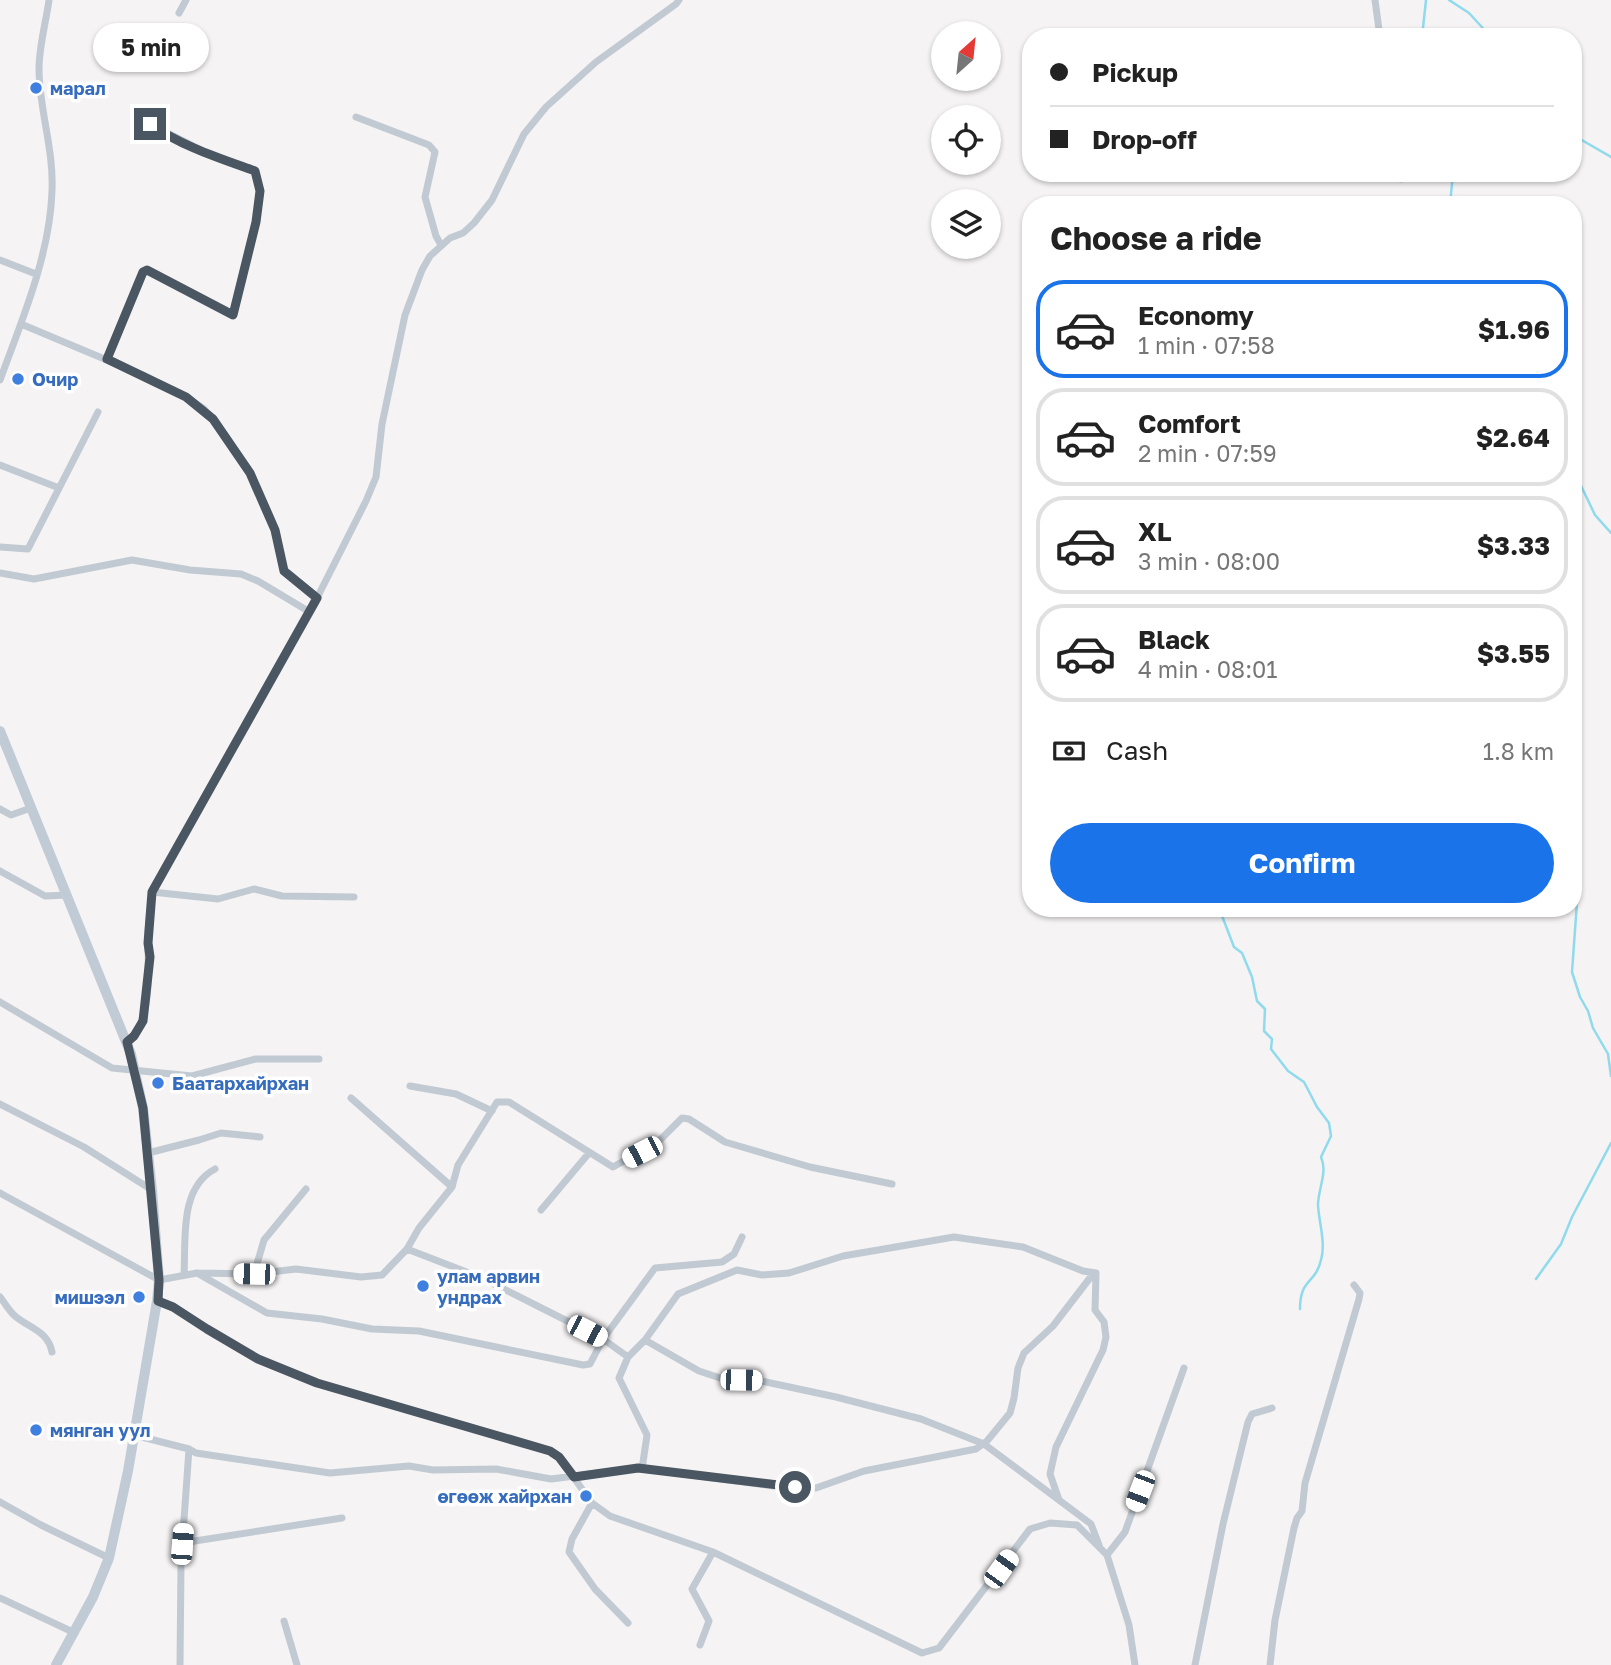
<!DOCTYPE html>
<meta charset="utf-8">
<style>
:root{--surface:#fff;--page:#f6f6f6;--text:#222;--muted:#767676;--line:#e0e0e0;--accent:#1a73e8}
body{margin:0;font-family:"Golos Text",sans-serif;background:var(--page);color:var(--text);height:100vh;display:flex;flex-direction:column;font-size:26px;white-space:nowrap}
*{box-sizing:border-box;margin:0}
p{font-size:23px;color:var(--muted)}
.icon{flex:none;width:38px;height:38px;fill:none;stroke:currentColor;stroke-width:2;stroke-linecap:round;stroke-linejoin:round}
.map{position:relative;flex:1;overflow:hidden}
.sheet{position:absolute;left:1022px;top:196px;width:560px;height:721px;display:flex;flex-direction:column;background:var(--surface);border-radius:28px;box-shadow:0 2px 5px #0004}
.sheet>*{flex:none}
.hud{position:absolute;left:1022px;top:28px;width:560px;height:154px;border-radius:28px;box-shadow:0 2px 5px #0004;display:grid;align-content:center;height:154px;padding:0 28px;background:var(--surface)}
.needle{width:46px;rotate:27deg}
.fabs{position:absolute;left:931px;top:21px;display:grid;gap:14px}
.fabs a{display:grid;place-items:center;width:70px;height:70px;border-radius:50%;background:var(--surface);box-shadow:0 2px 5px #0004;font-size:35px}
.end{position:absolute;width:32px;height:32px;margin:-16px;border:9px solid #4a5661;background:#fff;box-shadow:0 0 0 4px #fff}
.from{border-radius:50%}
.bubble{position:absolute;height:49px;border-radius:24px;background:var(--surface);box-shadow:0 2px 5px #0004;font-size:23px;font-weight:700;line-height:49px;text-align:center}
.car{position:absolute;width:21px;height:42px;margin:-21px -10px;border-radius:9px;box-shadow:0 0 5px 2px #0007;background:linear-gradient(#fff 24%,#345 0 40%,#fff 0 76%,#345 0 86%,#fff 0)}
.hud b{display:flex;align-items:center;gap:24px;height:66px;font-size:26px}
.hud b+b{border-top:2px solid var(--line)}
.hud i{width:18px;height:18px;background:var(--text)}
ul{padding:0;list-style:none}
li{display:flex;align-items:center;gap:21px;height:98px;margin:0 14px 10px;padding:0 14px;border:4px solid var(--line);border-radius:28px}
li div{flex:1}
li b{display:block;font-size:26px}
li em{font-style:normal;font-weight:700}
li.current{border-color:var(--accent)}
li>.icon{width:63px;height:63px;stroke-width:1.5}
h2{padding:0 28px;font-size:32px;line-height:84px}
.pay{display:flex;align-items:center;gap:18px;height:77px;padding:0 28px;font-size:26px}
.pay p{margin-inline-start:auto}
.action{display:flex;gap:14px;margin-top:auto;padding:14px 28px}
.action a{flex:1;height:80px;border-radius:42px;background:var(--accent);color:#fff;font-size:28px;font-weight:700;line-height:80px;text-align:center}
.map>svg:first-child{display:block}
</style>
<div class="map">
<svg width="1611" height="1665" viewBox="0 0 1611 1665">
<rect width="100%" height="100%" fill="#f5f3f3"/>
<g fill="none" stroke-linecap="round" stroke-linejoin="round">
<!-- stream -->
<path stroke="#90daee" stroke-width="2.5" d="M 1449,0 L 1469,13 L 1491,37
M 1422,37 L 1426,0
M 1573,135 L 1611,157
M 1450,205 L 1453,173
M 1573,469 L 1595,515 L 1611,533
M 1573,859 L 1578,888 L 1572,972 L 1580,997 L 1588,1011 L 1593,1028 L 1608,1054 L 1611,1076
M 1219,908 L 1234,947 L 1242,953 L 1252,977 L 1257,1001 L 1265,1009 L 1264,1031 L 1272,1039 L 1271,1049 L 1288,1071 L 1304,1082 L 1317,1107 L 1329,1123 L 1331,1136 L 1321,1157 C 1328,1172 1318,1189 1318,1205 C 1319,1223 1326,1243 1321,1260 C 1315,1285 1300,1278 1300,1309
M 1536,1279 L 1561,1244 L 1572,1217 L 1611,1143"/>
<!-- street -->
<path stroke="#c1cad2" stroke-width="7" d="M 1375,0 L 1380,37
M 179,13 L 186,0
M 356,117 L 429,145 L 435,152 L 425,197 L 436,236 L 441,245
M 1400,173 L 1401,179
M 0,260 L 36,274
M 21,324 L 145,376 L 186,397 L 204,409 L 222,431 L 250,473 L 275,530 L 284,571 L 317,598
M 107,359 L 143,272 L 147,270 L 233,315 L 256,222 L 260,191 L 255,171 L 213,156 L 150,124
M 0,380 C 22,320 50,255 52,191 C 54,149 39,109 39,69 C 39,46 46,22 49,0
M 0,465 L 59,488
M 0,547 L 28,549 L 98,412
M 0,573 L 34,579 L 132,560 L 190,570 L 241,574 L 258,581 L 308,611
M 0,809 L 11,815 L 31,808
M 0,871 L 45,896 L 67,895
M 152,892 L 218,899 L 254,889 L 282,896 L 354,897
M 0,1002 L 112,1068 L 192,1076 L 256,1059 L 319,1059
M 127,1043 C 153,1019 148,974 148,942 C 147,926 151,909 152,892 L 317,598 L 366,501 L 376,477 L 382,424 L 405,315 L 422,270 L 430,256 L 450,238 L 463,233 L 474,223 L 492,200 L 524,134 L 546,107 L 596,62 L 676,4 L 679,0
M 410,1086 L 456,1094 L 492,1111
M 351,1098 L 452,1187
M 0,1104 L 84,1147 L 152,1190
M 148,1153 L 199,1140 L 221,1133 L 260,1137
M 0,1193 L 159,1280 L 197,1273 L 254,1274 L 296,1269 L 361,1277 L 382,1275 L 407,1249 L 419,1228 L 452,1187 L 458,1165 L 497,1102 L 509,1102 L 613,1167 L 659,1141 L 682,1118 L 689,1119 L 725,1142 L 810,1167 L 892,1184
M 541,1210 L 589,1153
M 407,1249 L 482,1278 L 603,1339 L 628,1357 L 645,1340 L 678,1294 L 737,1270 L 762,1275 L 789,1273 L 843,1256 L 954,1237 L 1023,1247 L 1083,1271 L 1096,1273
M 197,1273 L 267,1313 L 322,1319 L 372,1329 L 419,1331 L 583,1365 L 590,1364 L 603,1339 L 655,1268 L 722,1262 L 734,1254 L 742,1237
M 254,1274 L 264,1240 L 306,1189
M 184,1275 C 186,1239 179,1188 215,1169
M 0,1297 C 5,1303 9,1311 15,1316 C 29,1328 48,1331 52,1352
M 157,1301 L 173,1306 L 207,1329 L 258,1359 L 317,1383 L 550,1451 L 559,1457 L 592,1503
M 645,1340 L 699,1371 L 726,1380 L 757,1380 L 836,1397 L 921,1419 L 984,1444 L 1091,1524 L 1099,1545
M 628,1357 L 619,1378 L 647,1435 L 642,1469
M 134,1435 L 189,1449 L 196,1453 L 330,1473 L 409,1466 L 433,1470 L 496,1469 L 551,1479 L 638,1468 L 774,1486 L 816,1488 L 864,1471 L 976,1449 L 987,1441 L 1010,1413 L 1014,1398 L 1018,1368 L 1024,1353 L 1053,1326 L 1093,1274
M 1059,1500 L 1050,1474 L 1056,1447 L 1103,1350 L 1106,1337 L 1104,1322 L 1095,1310 L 1096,1274
M 0,1502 L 41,1525 L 109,1558
M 182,1543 L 342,1518
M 1107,1555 L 1125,1532 L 1184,1368
M 0,1598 L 75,1633
M 284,1621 L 297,1665
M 628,1623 L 595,1589 L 569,1552 L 572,1539 L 592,1503 L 610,1516 L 713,1552 L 922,1653 L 939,1648 L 1030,1529 L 1050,1523 L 1077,1525 L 1107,1555 L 1129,1625 L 1135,1665
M 700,1645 L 709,1621 L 692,1589 L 713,1552
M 180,1665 L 181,1562 L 189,1449
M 1195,1665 L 1223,1524 L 1248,1422 L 1252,1414 L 1272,1408
M 1270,1665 L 1275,1620 L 1294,1528 L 1297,1518 L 1302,1511 L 1305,1483 L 1359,1299 L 1360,1293 L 1354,1285"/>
<!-- secondary -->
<path stroke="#c1cbd6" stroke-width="10" d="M 0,731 L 131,1054 L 143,1108 L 152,1190 L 159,1280 L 157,1301 L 128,1471 L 109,1558 L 93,1597 L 56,1665"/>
</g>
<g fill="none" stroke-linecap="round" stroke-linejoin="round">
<!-- route -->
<path stroke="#4a5661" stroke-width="9" d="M 150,124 C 181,146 219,158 255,171 L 260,191 L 256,222 L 233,315 L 147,270 L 143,272 L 107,359 L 186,397 L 213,419 L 250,473 L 275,530 L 284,571 L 317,598 L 152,892 L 148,943 L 150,957 L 143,1021 L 134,1036 L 127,1042 L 143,1108 L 159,1280 L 158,1301 L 173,1307 L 207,1329 L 258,1359 L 317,1383 L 550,1451 L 559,1457 L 574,1477 L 638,1468 L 795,1487"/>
</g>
<!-- markers -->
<g fill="#3f7fe0" stroke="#fff" stroke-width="2.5">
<circle cx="36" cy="88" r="7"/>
<circle cx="18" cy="379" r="7"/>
<circle cx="158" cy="1083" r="7"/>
<circle cx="423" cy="1286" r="7"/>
<circle cx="139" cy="1297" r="7"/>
<circle cx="36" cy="1430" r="7"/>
<circle cx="586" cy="1496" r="7"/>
</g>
<g text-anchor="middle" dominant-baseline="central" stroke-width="7" stroke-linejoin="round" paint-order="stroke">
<!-- shop labels -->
<g font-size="18" font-weight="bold" fill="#366cbe" stroke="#fff" text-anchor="start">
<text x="50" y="88">марал</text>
<text x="32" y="379">Очир</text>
<text x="172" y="1083">Баатархайрхан</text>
<text x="437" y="1276">улам арвин<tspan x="437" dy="21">ундрах</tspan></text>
<text x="125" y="1297" text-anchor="end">мишээл</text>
<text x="50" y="1430">мянган уул</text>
<text x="572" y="1496" text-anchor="end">өгөөж хайрхан</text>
</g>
</g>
</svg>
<div class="fabs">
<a><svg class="needle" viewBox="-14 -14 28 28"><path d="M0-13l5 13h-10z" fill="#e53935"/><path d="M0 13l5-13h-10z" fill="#767676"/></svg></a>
<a><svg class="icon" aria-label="locate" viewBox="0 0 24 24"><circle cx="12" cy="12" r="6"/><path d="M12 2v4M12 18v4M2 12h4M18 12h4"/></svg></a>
<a><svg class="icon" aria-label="layers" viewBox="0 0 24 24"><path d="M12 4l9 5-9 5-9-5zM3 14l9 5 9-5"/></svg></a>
</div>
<i class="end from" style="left:795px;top:1487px"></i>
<i class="end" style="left:150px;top:124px"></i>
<div class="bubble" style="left:93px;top:23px;width:116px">5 min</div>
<i class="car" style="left:642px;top:1152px;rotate:243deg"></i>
<i class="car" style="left:254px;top:1274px;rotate:271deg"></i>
<i class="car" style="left:587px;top:1331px;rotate:117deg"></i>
<i class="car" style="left:741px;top:1380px;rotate:91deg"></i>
<i class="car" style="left:1140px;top:1491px;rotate:201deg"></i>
<i class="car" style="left:182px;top:1544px;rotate:4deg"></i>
<i class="car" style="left:1001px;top:1569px;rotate:36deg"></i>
<div class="hud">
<b><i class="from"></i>Pickup</b>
<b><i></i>Drop-off</b>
</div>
<section class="sheet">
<h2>Choose a ride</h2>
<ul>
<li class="current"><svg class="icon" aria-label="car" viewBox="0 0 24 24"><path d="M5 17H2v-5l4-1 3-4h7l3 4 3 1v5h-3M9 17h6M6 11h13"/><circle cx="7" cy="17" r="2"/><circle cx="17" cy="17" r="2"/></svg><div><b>Economy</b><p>1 min · 07:58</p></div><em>$1.96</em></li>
<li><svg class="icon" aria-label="car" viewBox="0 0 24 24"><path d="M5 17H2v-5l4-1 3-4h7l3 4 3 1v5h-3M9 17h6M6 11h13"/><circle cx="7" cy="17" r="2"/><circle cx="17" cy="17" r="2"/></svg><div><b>Comfort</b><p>2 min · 07:59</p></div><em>$2.64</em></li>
<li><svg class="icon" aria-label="car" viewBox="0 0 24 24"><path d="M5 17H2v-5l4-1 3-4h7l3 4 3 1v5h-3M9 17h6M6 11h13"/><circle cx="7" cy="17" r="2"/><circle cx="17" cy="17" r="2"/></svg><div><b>XL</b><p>3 min · 08:00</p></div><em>$3.33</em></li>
<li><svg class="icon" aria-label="car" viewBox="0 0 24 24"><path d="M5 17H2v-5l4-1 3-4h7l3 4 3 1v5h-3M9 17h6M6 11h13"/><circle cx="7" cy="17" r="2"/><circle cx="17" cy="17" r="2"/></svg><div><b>Black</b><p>4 min · 08:01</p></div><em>$3.55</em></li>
</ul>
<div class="pay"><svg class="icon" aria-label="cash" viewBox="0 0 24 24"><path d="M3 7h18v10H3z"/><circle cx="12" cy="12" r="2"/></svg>Cash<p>1.8 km</p></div>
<div class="action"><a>Confirm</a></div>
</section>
</div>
